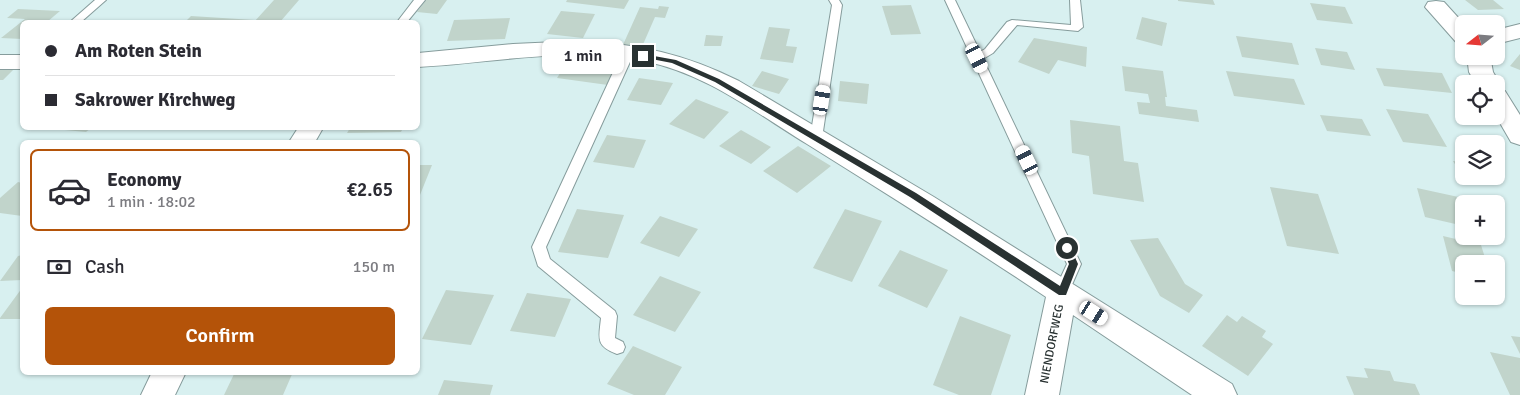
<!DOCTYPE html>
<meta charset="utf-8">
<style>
:root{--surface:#fff;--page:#f2f2f3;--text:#2b2b33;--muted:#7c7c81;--line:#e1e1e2;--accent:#b45309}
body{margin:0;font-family:Signika,sans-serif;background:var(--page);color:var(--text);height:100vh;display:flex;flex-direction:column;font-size:19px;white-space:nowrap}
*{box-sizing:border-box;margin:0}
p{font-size:16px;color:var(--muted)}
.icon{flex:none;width:28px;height:28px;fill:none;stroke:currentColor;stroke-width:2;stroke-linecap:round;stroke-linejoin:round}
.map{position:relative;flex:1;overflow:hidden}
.sheet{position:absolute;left:20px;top:140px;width:400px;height:235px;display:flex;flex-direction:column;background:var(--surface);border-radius:8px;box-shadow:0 1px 4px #0004}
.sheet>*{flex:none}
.hud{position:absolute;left:20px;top:20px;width:400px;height:110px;border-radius:8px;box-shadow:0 1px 4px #0004;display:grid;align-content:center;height:110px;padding:0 25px;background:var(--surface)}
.needle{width:32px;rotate:253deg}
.tools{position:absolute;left:1455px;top:15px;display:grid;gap:10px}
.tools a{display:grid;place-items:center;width:50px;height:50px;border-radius:8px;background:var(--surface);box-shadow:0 1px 4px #0004;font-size:25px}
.end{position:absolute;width:22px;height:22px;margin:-11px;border:6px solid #293232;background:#fff;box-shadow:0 0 0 2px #fff}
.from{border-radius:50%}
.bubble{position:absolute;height:35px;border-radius:8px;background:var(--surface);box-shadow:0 1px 4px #0004;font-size:16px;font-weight:600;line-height:35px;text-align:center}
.car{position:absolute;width:15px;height:30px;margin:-15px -8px;border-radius:6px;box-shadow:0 0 4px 1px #0007;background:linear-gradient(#fff 24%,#345 0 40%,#fff 0 76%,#345 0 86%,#fff 0)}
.hud b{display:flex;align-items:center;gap:18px;height:48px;font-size:19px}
.hud b+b{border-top:1px solid var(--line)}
.hud i{width:12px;height:12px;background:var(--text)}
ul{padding:9px 0 0;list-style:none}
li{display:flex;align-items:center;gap:15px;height:82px;margin:0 10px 8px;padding:0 15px;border:2px solid transparent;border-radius:8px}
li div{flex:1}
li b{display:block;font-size:19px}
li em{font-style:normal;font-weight:600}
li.active{border-color:var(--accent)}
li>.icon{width:45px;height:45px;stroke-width:1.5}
.pay{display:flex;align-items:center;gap:12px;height:55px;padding:0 25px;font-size:19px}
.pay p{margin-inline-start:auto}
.cta{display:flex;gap:10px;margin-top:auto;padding:10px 25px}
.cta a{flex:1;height:58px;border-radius:8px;background:var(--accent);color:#fff;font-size:20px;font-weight:600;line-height:58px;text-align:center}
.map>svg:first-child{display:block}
</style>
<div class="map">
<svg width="1520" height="395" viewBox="0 0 1520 395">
<rect width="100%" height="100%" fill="#d8f0f0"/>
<!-- building -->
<path fill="#c1d4cb" d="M 274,0 L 299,0 L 280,22 L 254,22 Z
M 426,0 L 447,0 L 437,14 L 417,12 Z
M 567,0 L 629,0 L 624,9 L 566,2 Z
M 1178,0 L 1213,0 L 1215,5 L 1178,1 Z
M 1465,0 L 1493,0 L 1504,9 L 1478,10 Z
M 1310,3 L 1345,7 L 1353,24 L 1317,20 Z
M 911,5 L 921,34 L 891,35 L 882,6 Z
M 659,6 L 669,7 L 665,18 L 655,17 L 641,49 L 622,47 L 640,7 L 658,9 Z
M 18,9 L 60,11 L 47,22 L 22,22 L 22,39 L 1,38 L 25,19 L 7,18 Z
M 561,11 L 595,14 L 583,38 L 547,34 Z
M 191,16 L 254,20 L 251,22 L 185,22 Z
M 1142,17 L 1167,23 L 1162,46 L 1136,39 Z
M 510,18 L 505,39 L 447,41 L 454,20 Z
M 769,27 L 790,29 L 786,46 L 797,47 L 793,63 L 760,59 Z
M 706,35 L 723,36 L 721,46 L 704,46 Z
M 1236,36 L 1292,43 L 1299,65 L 1242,57 Z
M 1034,38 L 1087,47 L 1086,67 L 1058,60 L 1049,74 L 1018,62 Z
M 1315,48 L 1347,52 L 1355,70 L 1321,65 Z
M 1520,54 L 1520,70 L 1510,66 Z
M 570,57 L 619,64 L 608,85 L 557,78 Z
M 1122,66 L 1163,71 L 1167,97 L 1165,97 L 1166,106 L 1197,110 L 1199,122 L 1139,114 L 1137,102 L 1150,103 L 1148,94 L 1125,91 Z
M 1376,68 L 1442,73 L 1452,93 L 1384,86 Z
M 0,69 L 14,69 L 3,80 L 0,80 Z
M 762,71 L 789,79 L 779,94 L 752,86 Z
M 1226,71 L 1294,79 L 1305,105 L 1234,96 Z
M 639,78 L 673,83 L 661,105 L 627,100 Z
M 840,81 L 869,84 L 867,104 L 838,101 Z
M 696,99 L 729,112 L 704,139 L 669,124 Z
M 1386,109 L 1428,114 L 1447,147 L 1403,142 Z
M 1320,115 L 1362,119 L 1371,136 L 1327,131 Z
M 1070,120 L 1120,126 L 1124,161 L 1138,163 L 1144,202 L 1093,194 L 1089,156 L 1072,153 Z
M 68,128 L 91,128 L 86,132 L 65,130 Z
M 350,128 L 403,128 L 401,132 L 347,133 Z
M 741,130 L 771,147 L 751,164 L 719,146 Z
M 607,135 L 646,140 L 634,168 L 593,162 Z
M 798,146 L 831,166 L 797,193 L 763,171 Z
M 1453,161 L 1464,162 L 1464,176 L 1497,176 L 1501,182 L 1465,181 Z
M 418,165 L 432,165 L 420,195 L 418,195 Z
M 18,182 L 22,183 L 22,216 L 0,213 L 0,198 Z
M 1270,187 L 1318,194 L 1339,254 L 1287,246 Z
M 1417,188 L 1463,198 L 1464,226 L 1425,217 Z
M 577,209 L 624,215 L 608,258 L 558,252 Z
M 845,209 L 882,221 L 852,282 L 813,268 Z
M 660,216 L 698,229 L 679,257 L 640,243 Z
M 1443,236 L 1481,245 L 1487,264 L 1464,264 L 1464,274 L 1452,271 Z
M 1158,238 L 1185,284 L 1203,295 L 1189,313 L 1160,296 L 1130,240 Z
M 900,250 L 948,270 L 927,308 L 878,286 Z
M 22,255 L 22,280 L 0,281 L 18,256 Z
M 660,276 L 701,292 L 675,332 L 633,315 Z
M 22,288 L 22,319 L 0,319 L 0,318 Z
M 446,290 L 494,295 L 471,345 L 422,339 Z
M 527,293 L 571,299 L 555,337 L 510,331 Z
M 1227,315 L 1237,322 L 1242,316 L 1266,331 L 1262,337 L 1273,344 L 1248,376 L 1202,346 Z
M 960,316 L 1011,335 L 991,395 L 959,395 L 933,385 Z
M 1511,336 L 1520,337 L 1520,354 Z
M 633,346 L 682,367 L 665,395 L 634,395 L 607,384 Z
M 1490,352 L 1520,358 L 1520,395 L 1510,395 Z
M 1364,368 L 1390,371 L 1394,381 L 1415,384 L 1420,395 L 1354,395 L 1346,376 L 1368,378 Z
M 235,372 L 293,372 L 283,395 L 224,395 Z
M 444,380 L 493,385 L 490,395 L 438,395 Z"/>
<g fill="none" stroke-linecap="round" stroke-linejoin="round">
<defs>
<path id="lane" d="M 95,0 L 106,0 L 81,22 L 70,22 Z
M 414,0 L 425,0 L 407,22 L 397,22 Z
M 829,0 L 839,0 L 842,5 L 822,138 L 816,142 L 810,138 L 832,5 Z
M 945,0 L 955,0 L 980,52 L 985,49 L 1007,22 L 1012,20 L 1071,25 L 1070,0 L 1080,0 L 1083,27 L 1078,31 L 1017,25 L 993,53 L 983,59 L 1081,264 L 1067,296 L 1062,298 L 1057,296 L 1054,292 L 1067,264 Z
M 628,50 L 634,53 L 546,247 L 550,259 L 615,311 L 617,316 L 615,338 L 623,342 L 625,347 L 623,352 L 617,354 C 595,346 599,338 601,318 L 538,266 L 532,247 L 622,53 Z"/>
<path id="street" d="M 1436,1 L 1444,2 L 1464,24 L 1464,44 L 1456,42 L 1425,7 L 1428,2 Z
M 1520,24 L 1520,38 L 1496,44 L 1496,30 Z
M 579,41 C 639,44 685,54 739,81 L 934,197 L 1232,384 L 1237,395 L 1192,395 L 1073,315 L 1059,395 L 1025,395 L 1046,297 C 967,244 887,194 807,144 C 756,113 704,72 643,61 C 568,46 493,63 418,67 L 418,53 L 513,44 Z
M 0,55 L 22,55 L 22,69 L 0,69 Z
M 1467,56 L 1490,56 L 1493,72 L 1500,84 L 1497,89 L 1505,91 L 1520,115 L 1520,145 L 1511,142 L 1496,116 L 1496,84 L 1476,84 L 1469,72 Z
M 298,128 L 323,128 L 315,142 L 289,142 Z
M 152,372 L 186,372 L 175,395 L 141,395 Z"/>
</defs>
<!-- lane casing -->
<use href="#lane" stroke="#869c9c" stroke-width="2"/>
<!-- street casing -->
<use href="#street" stroke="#869c9c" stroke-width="2"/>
<!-- lane -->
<use href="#lane" fill="#fff" fill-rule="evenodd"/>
<!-- street -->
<use href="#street" fill="#fff" fill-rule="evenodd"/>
</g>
<!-- route -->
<path fill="#293232" d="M 643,54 L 676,60 L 719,79 L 916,193 L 1060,286 L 1069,264 L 1062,248 L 1067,245 L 1070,246 L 1078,264 L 1066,295 L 1059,295 L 910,197 L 715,82 L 672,63 L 641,57 Z"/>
<g text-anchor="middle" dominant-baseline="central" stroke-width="5" stroke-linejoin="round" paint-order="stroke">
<!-- street labels -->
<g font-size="12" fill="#293232" stroke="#fff">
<text transform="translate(1052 344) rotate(-79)">NIENDORFWEG</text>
</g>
</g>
</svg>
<div class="tools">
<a><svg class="needle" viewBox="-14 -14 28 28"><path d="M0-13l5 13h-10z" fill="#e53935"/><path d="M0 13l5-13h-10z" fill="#7c7c81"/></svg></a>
<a><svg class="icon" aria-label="locate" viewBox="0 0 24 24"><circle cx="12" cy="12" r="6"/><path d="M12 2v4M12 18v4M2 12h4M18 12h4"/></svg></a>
<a><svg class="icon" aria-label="layers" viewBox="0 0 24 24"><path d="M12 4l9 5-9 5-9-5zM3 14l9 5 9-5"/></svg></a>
<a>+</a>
<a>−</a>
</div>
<i class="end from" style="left:1067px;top:248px"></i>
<i class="end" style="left:643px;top:56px"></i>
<div class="bubble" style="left:542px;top:39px;width:82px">1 min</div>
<i class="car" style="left:977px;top:58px;rotate:154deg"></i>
<i class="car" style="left:822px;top:100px;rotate:9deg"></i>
<i class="car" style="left:1027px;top:160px;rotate:334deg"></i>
<i class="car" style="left:1094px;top:313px;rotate:123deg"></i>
<div class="hud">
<b><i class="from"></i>Am Roten Stein</b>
<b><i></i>Sakrower Kirchweg</b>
</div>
<section class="sheet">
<ul>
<li class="active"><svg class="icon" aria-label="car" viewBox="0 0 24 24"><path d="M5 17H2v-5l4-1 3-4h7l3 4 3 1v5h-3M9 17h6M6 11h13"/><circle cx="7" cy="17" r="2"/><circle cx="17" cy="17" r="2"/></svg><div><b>Economy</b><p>1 min · 18:02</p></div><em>€2.65</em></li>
</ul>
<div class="pay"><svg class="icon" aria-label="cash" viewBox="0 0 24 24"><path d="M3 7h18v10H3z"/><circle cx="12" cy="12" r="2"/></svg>Cash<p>150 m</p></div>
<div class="cta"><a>Confirm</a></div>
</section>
</div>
